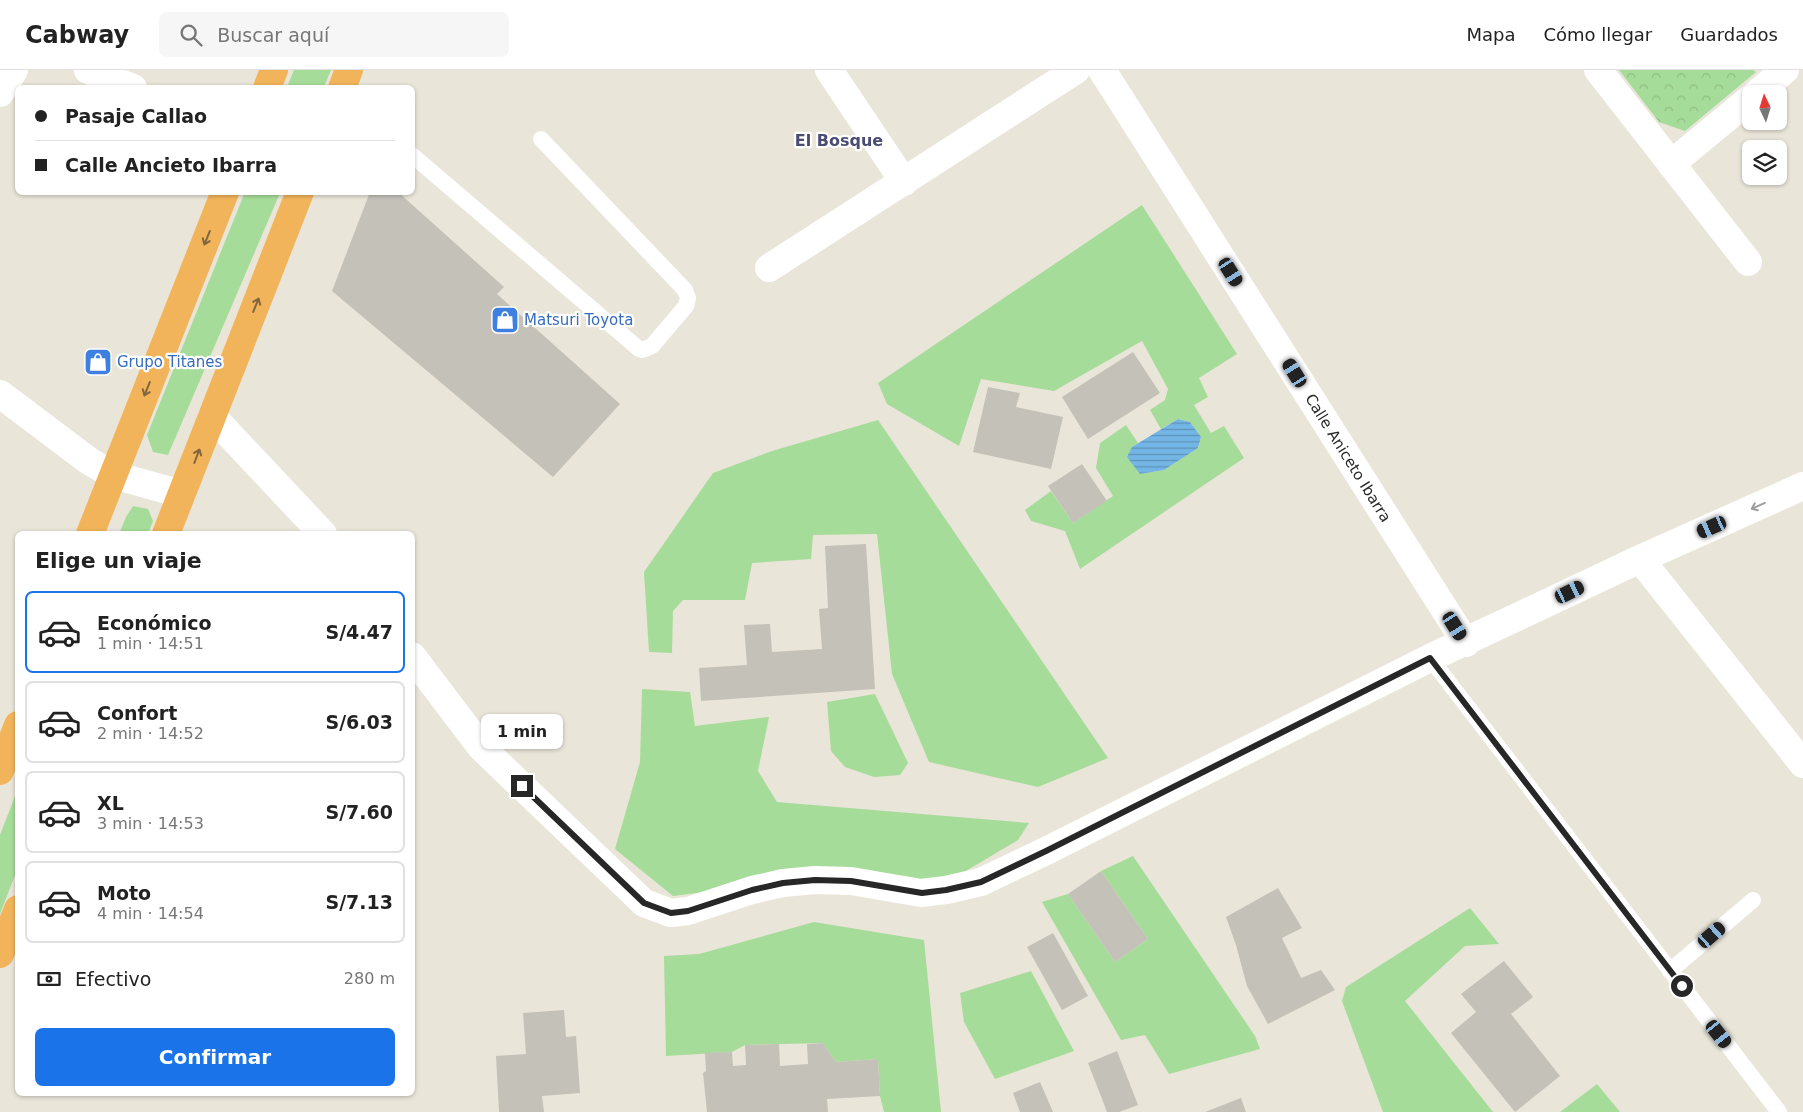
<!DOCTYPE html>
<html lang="es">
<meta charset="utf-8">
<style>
:root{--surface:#fff;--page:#f6f6f6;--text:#222;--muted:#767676;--line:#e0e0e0;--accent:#1a73e8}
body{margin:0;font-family:"DejaVu Sans",sans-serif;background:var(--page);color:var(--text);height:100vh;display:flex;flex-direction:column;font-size:19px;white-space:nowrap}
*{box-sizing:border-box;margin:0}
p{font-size:16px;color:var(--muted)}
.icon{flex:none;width:28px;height:28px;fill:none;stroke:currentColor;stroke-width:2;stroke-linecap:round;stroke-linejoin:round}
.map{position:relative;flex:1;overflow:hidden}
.drawer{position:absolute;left:15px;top:461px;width:400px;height:565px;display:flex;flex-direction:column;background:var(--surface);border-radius:8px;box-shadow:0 1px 4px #0004}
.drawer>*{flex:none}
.hud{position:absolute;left:15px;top:15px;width:400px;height:110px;border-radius:8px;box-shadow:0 1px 4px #0004;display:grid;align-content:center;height:110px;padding:0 20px;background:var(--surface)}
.needle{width:32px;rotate:356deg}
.controls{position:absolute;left:1742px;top:15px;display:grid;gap:10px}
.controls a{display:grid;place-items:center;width:45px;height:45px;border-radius:8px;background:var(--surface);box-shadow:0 1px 4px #0004;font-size:25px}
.end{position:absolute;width:22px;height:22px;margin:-11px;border:6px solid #272727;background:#fff;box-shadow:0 0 0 2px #fff}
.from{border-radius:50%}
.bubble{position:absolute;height:35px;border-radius:8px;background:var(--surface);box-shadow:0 1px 4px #0004;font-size:16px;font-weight:800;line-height:35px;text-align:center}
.car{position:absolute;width:15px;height:30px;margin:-15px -8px;border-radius:6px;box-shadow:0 0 4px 1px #0007;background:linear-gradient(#222 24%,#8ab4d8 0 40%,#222 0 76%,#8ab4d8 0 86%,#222 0)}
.hud b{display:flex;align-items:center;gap:18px;height:48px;font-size:19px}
.hud b+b{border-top:1px solid var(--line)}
.hud i{width:12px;height:12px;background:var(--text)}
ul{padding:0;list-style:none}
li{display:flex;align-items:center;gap:15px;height:82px;margin:0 10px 8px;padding:0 10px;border:2px solid var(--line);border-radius:8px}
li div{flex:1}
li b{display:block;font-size:19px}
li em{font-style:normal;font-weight:800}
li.current{border-color:var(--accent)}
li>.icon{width:45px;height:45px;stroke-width:1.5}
h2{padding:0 20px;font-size:22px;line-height:60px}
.pay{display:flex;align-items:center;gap:12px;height:55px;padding:0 20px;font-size:19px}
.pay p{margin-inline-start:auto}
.primary-button{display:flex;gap:10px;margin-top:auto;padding:10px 20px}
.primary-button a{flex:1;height:58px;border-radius:8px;background:var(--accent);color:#fff;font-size:20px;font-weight:800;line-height:58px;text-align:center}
header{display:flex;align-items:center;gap:30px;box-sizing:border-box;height:70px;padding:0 25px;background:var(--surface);border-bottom:1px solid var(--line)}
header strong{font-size:24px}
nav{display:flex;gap:28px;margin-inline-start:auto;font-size:18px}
.search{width:350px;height:45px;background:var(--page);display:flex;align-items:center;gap:12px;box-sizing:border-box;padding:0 18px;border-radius:8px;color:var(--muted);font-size:19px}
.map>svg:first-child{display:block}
</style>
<header>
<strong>Cabway</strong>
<div class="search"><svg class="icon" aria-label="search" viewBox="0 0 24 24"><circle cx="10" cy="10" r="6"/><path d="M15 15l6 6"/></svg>Buscar aquí</div>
<nav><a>Mapa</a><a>Cómo llegar</a><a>Guardados</a></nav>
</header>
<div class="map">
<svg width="1803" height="1042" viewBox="0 0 1803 1042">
<defs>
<pattern id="park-crowns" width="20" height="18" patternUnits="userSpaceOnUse" patternTransform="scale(1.25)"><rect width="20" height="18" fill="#a6dc99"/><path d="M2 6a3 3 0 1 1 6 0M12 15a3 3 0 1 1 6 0" fill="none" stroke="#8fbd84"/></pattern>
<pattern id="water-rules" width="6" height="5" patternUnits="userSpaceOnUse" patternTransform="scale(1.25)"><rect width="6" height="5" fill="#73b5e5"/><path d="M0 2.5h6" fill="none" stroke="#5e93ba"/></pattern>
</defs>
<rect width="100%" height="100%" fill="#e9e5d9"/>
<!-- grass -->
<path fill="#a6dc99" d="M 294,0 L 331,0 L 324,17 L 287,17 Z
M 245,122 L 280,123 L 168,385 L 153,382 L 147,365 Z
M 1142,135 L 1237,284 L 1199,308 L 1208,327 L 1194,335 L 1211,363 L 1224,356 L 1244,388 L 1080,499 L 1065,461 L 1031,451 L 1025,440 L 1051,421 L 1073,453 L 1113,426 L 1096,398 L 1100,373 L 1126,355 L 1138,373 L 1132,377 L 1140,404 L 1164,400 L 1198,378 L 1201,368 L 1190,352 L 1178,349 L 1161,359 L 1150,340 L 1165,330 L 1168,319 L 1142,271 L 1054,321 L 981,309 L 959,376 L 887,334 L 878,313 Z
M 878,350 L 1108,688 L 1038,717 L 929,692 L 892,604 L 877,464 L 813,465 L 811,489 L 752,493 L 745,530 L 683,530 L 673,541 L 672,583 L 649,582 L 644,502 L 713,403 L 772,381 Z
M 133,436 L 148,439 L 153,451 L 148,464 L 119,464 L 126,447 Z
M 642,619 L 690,622 L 695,656 L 769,647 L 758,701 L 777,732 L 1029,753 L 1018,770 L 944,814 L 704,822 L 673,826 L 615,779 L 640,692 Z
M 875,624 L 908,693 L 900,705 L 874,707 L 845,697 L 831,681 L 827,632 Z
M 17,721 L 17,800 L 0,844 L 0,765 Z
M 1133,786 L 1255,966 L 1260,979 L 1169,1004 L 1145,965 L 1121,970 L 1042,832 L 1068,824 L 1115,892 L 1148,869 L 1101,801 Z
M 1470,838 L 1499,874 L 1465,876 L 1405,931 L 1493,1042 L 1383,1042 L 1342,931 L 1346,917 Z
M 814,852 L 924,870 L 941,1042 L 884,1042 L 880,1026 L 878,989 L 836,992 L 823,973 L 745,975 L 732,982 L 666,986 L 664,886 L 699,884 Z
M 1031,901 L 1074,981 L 995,1009 L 964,952 L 960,923 Z
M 1597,1014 L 1620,1042 L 1560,1042 Z"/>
<!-- park -->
<path fill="url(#park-crowns)" d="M 1619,0 L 1753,0 L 1756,2 L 1685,61 L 1659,52 Z"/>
<!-- water -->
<path fill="url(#water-rules)" d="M 1178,349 L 1190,352 L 1201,367 L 1198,378 L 1164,400 L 1140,404 L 1127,387 L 1132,377 Z"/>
<!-- building -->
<path fill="#c4c1b9" d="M 370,122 L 398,122 L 504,217 L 497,224 L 620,334 L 553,407 L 332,221 Z
M 1133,282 L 1160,323 L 1088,369 L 1062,327 Z
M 988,317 L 1020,323 L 1016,337 L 1063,347 L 1051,399 L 973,382 Z
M 1082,394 L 1107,431 L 1073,453 L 1048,416 Z
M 866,474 L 875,619 L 701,631 L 699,598 L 747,595 L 744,555 L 770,554 L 772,582 L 822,579 L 819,539 L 828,538 L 825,476 Z
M 1101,801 L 1148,869 L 1115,892 L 1068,824 Z
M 1278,818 L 1302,858 L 1282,868 L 1301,908 L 1321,900 L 1335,920 L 1268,954 L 1247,916 L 1236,875 L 1226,847 Z
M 1053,863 L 1088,926 L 1062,940 L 1027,877 Z
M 1504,891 L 1533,927 L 1511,944 L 1560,1006 L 1515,1042 L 1451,963 L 1476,942 L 1461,924 Z
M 564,940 L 566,967 L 576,966 L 580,1023 L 542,1026 L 544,1042 L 499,1042 L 496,986 L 526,984 L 523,943 Z
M 823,973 L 836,992 L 878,989 L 880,1026 L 827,1029 L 828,1042 L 707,1042 L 703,1003 L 706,1001 L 705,983 L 732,982 L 733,996 L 746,995 L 745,975 L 779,974 L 780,996 L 808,994 L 807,974 Z
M 1117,981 L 1138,1035 L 1119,1042 L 1107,1042 L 1088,993 Z
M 1040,1012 L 1053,1042 L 1020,1042 L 1013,1023 Z
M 1241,1028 L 1246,1042 L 1205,1042 Z"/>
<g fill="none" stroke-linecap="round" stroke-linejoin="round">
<!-- lane -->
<path stroke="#fff" stroke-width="16" d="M 412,85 L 639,279 L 642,280 L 652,276 L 686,236 L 688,228 L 685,220 L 541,69
M 1430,588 L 1779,1042
M 1670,901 L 1753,830"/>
<!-- street -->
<path stroke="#fff" stroke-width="28" d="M 88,0 L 133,18
M 829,0 L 904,112
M 1102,0 L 1466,573
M 1598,0 L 1748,192
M 0,23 L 14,0
M 1756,24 L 1785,0
M 1671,94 L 1751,28
M 769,198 L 1076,0
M 0,324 L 89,391 L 113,405 L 182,424
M 212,346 L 323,464
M 1640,489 L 1803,694
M 412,586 L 481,677 L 644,833 L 671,843 L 688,841 L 752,820 L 783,813 L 815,810 L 851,811 L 921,823 L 946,820 L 981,812 L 1046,781 L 1430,588 L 1640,489 L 1803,416"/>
<!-- highway -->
<path stroke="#f2b45b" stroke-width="28" d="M 267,18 L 274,0
M 342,18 L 349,0
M 90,464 L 225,122
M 166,464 L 300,122
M 0,701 L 18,655
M 0,884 L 18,839"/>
</g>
<!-- one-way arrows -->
<defs><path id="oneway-shaft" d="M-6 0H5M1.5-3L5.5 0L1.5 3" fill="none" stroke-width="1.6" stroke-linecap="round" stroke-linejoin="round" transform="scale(1.25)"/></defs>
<g stroke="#82663e">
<use href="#oneway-shaft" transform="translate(207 168) rotate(112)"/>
<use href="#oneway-shaft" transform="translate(256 235) rotate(-68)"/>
<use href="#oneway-shaft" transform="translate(147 319) rotate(112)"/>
<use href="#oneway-shaft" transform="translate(197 386) rotate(-69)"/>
</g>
<use stroke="#9e9e9e" href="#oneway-shaft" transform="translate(1758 436) rotate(156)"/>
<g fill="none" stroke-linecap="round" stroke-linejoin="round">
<!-- route -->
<path stroke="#272727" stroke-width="6" d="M 522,716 L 644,833 L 671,843 L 688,841 L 752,820 L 783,813 L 815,810 L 851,811 L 922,823 L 946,820 L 981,812 L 1046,781 L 1430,588 L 1682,916"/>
</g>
<!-- icons -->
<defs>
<symbol id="shop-square" viewBox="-11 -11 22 22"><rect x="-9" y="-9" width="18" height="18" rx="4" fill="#3f7fe0" stroke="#fff"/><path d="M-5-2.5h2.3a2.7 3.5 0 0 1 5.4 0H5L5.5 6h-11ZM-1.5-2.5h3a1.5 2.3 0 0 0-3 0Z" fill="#fff"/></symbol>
</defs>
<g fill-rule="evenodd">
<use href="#shop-square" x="489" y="234" width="32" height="32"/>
<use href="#shop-square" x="82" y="276" width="32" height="32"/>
</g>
<g text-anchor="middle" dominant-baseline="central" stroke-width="4.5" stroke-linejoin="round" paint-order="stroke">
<!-- shop labels -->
<g font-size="15" fill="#366cbe" stroke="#fff" text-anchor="start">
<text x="524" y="250">Matsuri Toyota</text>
<text x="117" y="292">Grupo Titanes</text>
</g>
<!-- street labels -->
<g font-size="15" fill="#272727" stroke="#fff">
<text transform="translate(1348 388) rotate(58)">Calle Aniceto Ibarra</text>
</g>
<!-- neighbourhood labels -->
<g font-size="16" font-weight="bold" fill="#4b4c74" stroke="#fff">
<text x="839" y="70">El Bosque</text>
</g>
</g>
</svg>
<div class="controls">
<a><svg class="needle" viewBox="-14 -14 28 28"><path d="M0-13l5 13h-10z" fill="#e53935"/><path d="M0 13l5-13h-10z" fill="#767676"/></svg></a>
<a><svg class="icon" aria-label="layers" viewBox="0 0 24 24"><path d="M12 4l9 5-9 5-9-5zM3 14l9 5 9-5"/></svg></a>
</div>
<i class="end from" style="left:1682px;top:916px"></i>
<i class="end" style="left:522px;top:716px"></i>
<div class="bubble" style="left:481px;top:644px;width:82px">1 min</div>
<i class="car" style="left:1231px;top:202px;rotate:148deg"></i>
<i class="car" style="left:1295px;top:303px;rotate:328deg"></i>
<i class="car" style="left:1712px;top:457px;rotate:246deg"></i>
<i class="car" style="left:1570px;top:522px;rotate:64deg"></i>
<i class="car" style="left:1455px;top:556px;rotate:148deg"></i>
<i class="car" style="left:1712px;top:865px;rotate:49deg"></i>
<i class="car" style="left:1719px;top:964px;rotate:142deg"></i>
<div class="hud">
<b><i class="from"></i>Pasaje Callao</b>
<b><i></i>Calle Ancieto Ibarra</b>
</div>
<section class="drawer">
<h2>Elige un viaje</h2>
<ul>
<li class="current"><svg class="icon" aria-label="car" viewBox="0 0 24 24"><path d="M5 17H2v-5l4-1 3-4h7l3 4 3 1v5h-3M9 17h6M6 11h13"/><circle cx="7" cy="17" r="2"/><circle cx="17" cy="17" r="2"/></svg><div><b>Económico</b><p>1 min · 14:51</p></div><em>S/4.47</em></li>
<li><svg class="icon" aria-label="car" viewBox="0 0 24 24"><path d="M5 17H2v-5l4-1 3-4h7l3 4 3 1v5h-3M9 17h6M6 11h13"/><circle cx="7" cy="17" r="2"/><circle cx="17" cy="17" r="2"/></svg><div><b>Confort</b><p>2 min · 14:52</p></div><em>S/6.03</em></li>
<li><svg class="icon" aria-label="car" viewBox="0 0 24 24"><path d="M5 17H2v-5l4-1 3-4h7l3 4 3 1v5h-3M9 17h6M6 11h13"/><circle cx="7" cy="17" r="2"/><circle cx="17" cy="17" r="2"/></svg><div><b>XL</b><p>3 min · 14:53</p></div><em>S/7.60</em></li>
<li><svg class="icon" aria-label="car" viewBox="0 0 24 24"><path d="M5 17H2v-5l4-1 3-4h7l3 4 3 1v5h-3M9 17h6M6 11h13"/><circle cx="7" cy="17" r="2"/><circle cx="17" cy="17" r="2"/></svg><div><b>Moto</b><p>4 min · 14:54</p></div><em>S/7.13</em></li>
</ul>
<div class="pay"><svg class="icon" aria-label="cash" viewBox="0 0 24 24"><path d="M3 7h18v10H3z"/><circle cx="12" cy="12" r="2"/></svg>Efectivo<p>280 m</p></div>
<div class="primary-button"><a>Confirmar</a></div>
</section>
</div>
